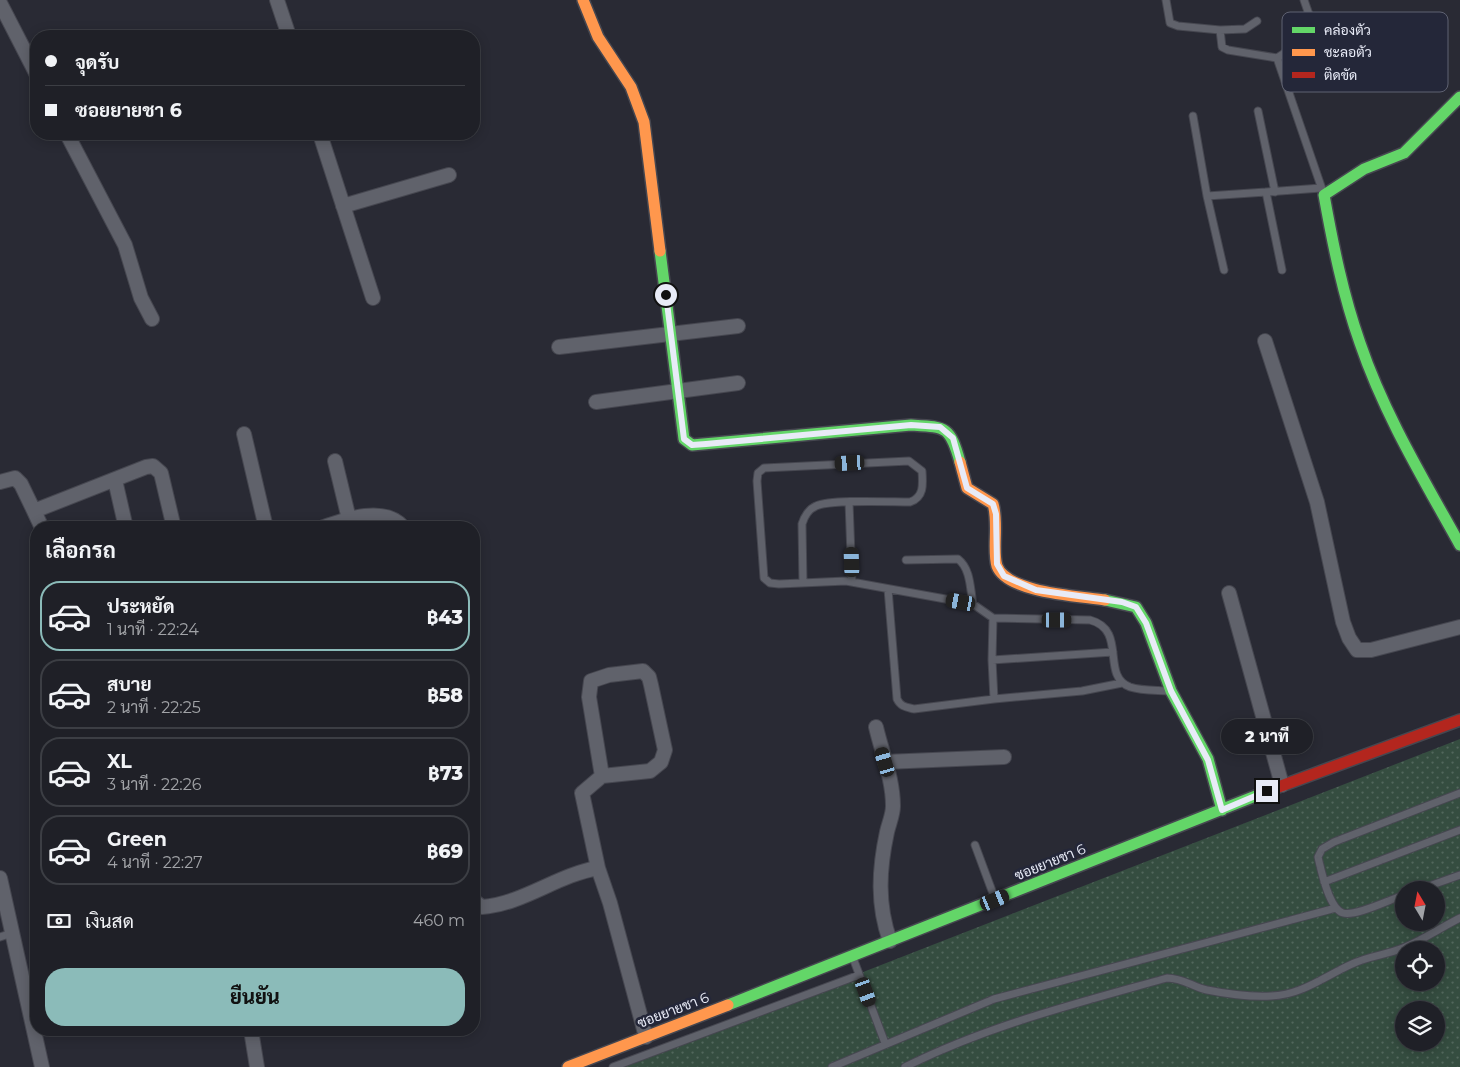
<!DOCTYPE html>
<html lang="th">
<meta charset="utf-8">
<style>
:root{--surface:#1f2027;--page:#2c2d33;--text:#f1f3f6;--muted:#a1a3a7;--line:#3c3e44;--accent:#8bbbb9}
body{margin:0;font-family:Montserrat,Sarabun,sans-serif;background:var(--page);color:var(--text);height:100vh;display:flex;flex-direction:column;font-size:19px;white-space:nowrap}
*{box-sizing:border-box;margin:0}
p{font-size:16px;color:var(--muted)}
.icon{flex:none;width:28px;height:28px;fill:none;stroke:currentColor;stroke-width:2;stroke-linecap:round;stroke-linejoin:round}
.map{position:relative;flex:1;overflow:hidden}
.drawer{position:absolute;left:30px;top:521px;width:450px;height:515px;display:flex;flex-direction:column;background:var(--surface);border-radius:20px;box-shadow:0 2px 12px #0003,0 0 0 1px var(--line)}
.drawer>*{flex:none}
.guide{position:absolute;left:30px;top:30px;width:450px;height:110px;border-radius:20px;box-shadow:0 2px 12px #0003,0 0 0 1px var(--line);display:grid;align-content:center;height:110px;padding:0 15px;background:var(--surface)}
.needle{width:32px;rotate:350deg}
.fabs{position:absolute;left:1395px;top:881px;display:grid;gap:10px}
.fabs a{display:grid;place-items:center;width:50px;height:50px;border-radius:50%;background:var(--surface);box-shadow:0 2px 12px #0003,0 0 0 1px var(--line);font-size:25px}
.end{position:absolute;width:22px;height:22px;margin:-11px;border:6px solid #e8ebf7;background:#111;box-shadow:0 0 0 2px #111}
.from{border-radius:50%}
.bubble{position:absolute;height:35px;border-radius:18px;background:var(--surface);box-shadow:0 2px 12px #0003,0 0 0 1px var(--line);font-size:16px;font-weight:800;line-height:35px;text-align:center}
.car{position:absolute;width:15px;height:30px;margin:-15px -8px;border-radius:6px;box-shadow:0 0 4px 1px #0007;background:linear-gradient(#222 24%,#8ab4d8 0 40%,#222 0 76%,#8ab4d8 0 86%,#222 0)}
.guide b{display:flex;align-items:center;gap:18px;height:48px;font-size:19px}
.guide b+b{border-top:1px solid var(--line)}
.guide i{width:12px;height:12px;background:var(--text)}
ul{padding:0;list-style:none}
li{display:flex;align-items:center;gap:15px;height:70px;margin:0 10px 8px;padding:0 5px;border:2px solid var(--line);border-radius:20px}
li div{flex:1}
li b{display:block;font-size:19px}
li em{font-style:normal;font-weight:800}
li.active{border-color:var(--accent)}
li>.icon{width:45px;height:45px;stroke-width:1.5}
h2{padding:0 15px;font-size:22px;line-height:60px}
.pay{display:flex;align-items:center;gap:12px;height:55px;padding:0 15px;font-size:19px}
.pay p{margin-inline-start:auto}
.action{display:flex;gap:10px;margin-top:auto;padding:10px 15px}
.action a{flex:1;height:58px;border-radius:20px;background:var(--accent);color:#111;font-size:20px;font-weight:800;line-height:58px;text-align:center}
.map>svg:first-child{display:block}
</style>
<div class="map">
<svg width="1460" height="1067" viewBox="0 0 1460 1067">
<defs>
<pattern id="grass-dots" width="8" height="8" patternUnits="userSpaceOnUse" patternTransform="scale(1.25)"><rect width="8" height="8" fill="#354d40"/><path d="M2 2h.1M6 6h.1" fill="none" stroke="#52675c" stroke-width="1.8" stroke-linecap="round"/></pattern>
</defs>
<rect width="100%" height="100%" fill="#292a34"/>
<!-- grass -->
<path fill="url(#grass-dots)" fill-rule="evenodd" d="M 1460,739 L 1460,1067 L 620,1067 ZM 1404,890 L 1436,890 L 1436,922 L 1404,922 ZM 1404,950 L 1436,950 L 1436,982 L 1404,982 ZM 1404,1010 L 1436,1010 L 1436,1042 L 1404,1042 Z"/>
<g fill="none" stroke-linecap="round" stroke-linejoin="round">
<defs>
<path id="lane" d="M 1166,0 L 1170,23 L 1178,26 L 1220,30
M 1257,21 L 1245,29 L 1220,30 L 1222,47 L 1228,50 L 1277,58 L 1323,192
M 1277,58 L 1312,35 L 1313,26 L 1304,0
M 1258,111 L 1275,192
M 1193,116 L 1207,196
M 1224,270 L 1207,196 L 1266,192
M 1282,270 L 1266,192 L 1321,188
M 849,502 L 852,582
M 906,560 L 958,559 C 971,569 970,589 973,604
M 803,583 L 802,524 C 804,517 809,509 816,506 C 831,499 890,502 910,502 C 924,497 923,485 922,471 L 909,461 L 764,468 L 758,473 L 757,481 L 764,578 L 770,583 L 779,584 L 846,581 L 973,604 L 993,618 L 1090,620 C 1128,630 1100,676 1130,687 C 1142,691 1157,690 1169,691
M 888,589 L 897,699 C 901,707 906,707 914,709 L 994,699
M 993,618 L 992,660 L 994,699 L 1082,691 L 1122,683
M 992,660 L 1113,652
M 975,845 L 995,899
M 1324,882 L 1460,830
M 1418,890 L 1460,875
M 1404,895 C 1391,899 1355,917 1343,913 C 1329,909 1321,870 1318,857 L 1322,849 L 1334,842 L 1460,793
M 0,937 L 12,933
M 853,958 L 885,1043
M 613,1067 L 859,975
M 832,1067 L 994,999 L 1336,908
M 905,1067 C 989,1025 1078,1003 1167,978 C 1183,978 1193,987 1207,990 C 1227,994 1251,997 1271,996 C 1302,995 1325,976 1352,964 C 1368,956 1386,955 1403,948 C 1423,940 1440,928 1460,918"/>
<path id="street" d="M 277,0 L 289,36
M 0,3 L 36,73
M 67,134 L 125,245 L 141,298 L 152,319
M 320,134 L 373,298
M 343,206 L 449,175
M 1265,341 L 1317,502 L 1343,622 L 1349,638 L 1357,650 L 1371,650 L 1460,627
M 559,347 L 738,326
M 596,402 L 738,383
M 244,434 L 266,528
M 335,461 L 349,519
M 115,480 L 126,528
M 0,482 L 15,478 L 21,484 L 34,511 L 146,467 L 153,466 L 161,473 L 174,528
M 34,511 L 42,528
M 321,528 C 346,519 385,505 404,528
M 1229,593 L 1282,785
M 876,727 C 882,753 893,779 893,806 C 893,815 889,823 887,832 C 879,869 877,905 890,941
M 885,762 L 1004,757
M 598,868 L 582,793 L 602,776 L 650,771 L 661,762 L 665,750 L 651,685 L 649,677 L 643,671 L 609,675 L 591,681 L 589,697 L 602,776
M 0,878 L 42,1067
M 474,901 L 482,907 C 523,904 557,875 598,868 L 610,903 L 646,1037
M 251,1030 L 257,1067"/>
<path id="fast" d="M 1460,97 L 1404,153 L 1364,169 L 1324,195 C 1333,245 1343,295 1360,343 C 1384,414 1424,480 1460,545
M 660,251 L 684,439 L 692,445 L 911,425 C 946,427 950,426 960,462
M 1105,600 L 1136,607 L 1146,623 L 1171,691 L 1208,759 L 1222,810
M 728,1005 L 1273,789"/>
<path id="slow" d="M 583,0 L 598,37 L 631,87 L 644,122 L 660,251
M 960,462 L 967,488 L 993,504 C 999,523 992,550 997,566 C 1007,593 1080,596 1105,600
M 568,1067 L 728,1005"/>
<path id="jam" d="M 1273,789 L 1460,720"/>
</defs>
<!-- lane casing -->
<use href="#lane" stroke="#464750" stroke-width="9"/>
<!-- street casing -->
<use href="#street" stroke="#464750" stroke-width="16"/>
<!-- fast casing -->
<use href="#fast" stroke="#464750" stroke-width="14"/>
<!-- slow casing -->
<use href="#slow" stroke="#464750" stroke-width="14"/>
<!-- jam casing -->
<use href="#jam" stroke="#464750" stroke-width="14"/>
<!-- lane -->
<use href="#lane" stroke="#60626b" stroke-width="7"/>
<!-- street -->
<use href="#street" stroke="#60626b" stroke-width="14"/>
<!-- fast -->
<use href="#fast" stroke="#63d668" stroke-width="11"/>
<!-- slow -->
<use href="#slow" stroke="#ff974d" stroke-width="11"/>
<!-- jam -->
<use href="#jam" stroke="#b3261e" stroke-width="11"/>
</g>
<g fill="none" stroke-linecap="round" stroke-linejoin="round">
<!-- route -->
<path stroke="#e8ebf7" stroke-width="6" d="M 666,295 L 684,439 L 692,445 L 706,444 L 911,425 L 940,427 L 953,438 L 967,488 L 993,504 L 996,514 L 997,564 L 1004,576 L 1036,590 L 1122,602 L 1136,607 L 1146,623 L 1171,691 L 1208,760 L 1222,810 L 1267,791"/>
</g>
<g text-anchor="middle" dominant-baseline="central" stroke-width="5" stroke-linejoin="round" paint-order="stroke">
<!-- street labels -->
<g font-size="14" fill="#e8ebf7" stroke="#242739">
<text transform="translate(1050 862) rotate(-22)">ซอยยายชา 6</text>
<text transform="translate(673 1010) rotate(-21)">ซอยยายชา 6</text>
</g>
</g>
<!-- legend -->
<rect x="1282" y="12" width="166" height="80" rx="8" fill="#242739" stroke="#5f6272" stroke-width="1"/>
<rect x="1292" y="27" width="23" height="6" fill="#63d668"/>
<rect x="1292" y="49" width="23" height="7" fill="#ff974d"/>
<rect x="1292" y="72" width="23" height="6" fill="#b3261e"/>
<g font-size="14" fill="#e8ebf7">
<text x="1324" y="35">คล่องตัว</text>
<text x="1324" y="57">ชะลอตัว</text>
<text x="1324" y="80">ติดขัด</text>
</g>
</svg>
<div class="fabs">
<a><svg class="needle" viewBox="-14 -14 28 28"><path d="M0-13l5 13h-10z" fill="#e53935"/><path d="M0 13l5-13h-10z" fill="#a1a3a7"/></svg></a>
<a><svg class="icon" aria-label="locate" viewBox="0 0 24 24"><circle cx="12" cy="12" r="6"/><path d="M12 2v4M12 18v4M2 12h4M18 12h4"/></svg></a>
<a><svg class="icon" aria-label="layers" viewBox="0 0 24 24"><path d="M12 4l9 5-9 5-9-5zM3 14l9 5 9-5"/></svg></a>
</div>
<i class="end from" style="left:666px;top:295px"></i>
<i class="end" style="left:1267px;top:791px"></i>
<div class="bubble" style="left:1221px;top:719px;width:92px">2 นาที</div>
<i class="car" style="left:850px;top:463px;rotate:267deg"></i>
<i class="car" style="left:852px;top:562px;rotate:358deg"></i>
<i class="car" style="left:961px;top:602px;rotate:280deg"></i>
<i class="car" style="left:1057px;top:620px;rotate:90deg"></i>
<i class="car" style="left:885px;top:762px;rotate:343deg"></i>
<i class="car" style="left:995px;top:900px;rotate:68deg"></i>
<i class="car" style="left:866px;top:992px;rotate:160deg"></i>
<div class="guide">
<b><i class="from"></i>จุดรับ</b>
<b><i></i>ซอยยายชา 6</b>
</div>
<section class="drawer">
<h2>เลือกรถ</h2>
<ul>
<li class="active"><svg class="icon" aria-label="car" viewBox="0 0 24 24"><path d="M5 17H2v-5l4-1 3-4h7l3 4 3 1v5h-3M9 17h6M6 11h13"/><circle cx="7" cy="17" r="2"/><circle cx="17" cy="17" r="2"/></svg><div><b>ประหยัด</b><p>1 นาที · 22:24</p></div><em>฿43</em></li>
<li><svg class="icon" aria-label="car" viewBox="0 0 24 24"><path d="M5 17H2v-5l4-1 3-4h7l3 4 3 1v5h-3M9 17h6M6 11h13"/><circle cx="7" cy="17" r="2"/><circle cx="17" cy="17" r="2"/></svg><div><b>สบาย</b><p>2 นาที · 22:25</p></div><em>฿58</em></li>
<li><svg class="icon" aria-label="car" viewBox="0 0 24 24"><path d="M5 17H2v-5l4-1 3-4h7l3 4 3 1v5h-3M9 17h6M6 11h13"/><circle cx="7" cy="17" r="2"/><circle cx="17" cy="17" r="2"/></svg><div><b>XL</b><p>3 นาที · 22:26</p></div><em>฿73</em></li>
<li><svg class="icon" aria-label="car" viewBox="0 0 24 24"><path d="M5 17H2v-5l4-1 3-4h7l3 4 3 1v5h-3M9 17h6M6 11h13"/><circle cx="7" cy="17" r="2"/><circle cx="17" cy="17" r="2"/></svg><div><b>Green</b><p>4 นาที · 22:27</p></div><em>฿69</em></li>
</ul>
<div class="pay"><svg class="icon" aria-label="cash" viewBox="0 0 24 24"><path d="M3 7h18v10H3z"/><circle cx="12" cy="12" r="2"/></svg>เงินสด<p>460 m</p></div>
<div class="action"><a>ยืนยัน</a></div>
</section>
</div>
